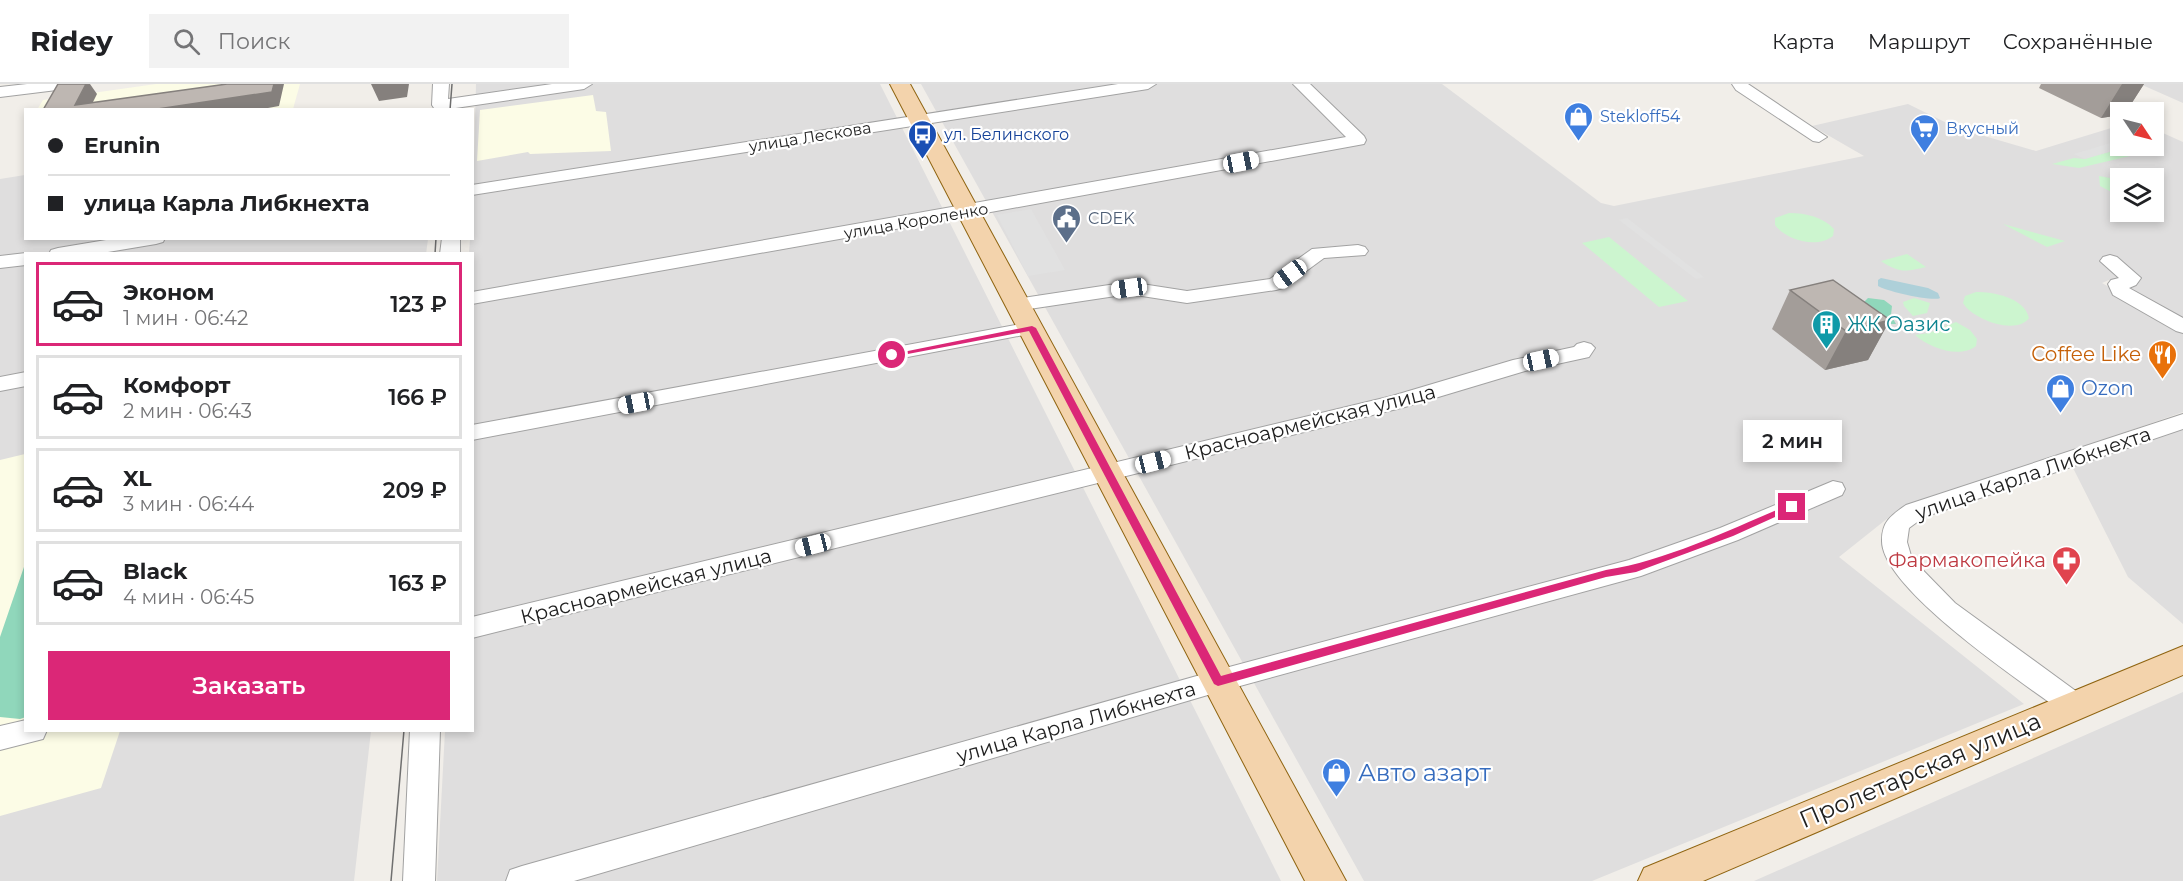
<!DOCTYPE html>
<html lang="ru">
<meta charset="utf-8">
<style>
:root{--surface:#fff;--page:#f2f2f2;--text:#202124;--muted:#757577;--line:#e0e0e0;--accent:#db2777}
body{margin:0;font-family:Montserrat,sans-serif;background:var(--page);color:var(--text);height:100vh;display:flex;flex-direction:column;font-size:22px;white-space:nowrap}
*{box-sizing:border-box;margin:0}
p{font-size:20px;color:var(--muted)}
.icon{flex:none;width:33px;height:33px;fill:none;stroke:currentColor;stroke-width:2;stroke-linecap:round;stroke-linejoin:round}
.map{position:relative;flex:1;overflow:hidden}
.side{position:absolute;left:24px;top:168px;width:450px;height:480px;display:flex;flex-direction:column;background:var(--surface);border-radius:0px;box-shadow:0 3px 9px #0003}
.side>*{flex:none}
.banner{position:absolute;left:24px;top:24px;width:450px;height:132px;border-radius:0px;box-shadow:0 3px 9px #0003;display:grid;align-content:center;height:132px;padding:0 24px;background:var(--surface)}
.needle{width:39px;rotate:125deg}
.buttons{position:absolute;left:2110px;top:18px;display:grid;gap:12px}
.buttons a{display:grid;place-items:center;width:54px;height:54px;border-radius:0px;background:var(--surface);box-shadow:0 3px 9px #0003;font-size:30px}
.end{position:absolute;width:27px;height:27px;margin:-14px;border:8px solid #db2777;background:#fff;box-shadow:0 0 0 3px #fff}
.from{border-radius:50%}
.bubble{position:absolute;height:42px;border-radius:0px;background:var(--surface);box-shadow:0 3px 9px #0003;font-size:20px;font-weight:600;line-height:42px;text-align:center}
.car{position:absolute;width:18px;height:36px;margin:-18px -9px;border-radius:8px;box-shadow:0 0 4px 2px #0007;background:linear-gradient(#fff 24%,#345 0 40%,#fff 0 76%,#345 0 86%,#fff 0)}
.banner b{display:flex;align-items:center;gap:21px;height:57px;font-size:22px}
.banner b+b{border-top:2px solid var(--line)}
.banner i{width:15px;height:15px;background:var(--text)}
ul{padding:10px 0 0;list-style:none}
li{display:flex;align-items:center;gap:18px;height:84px;margin:0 12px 9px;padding:0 12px;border:3px solid var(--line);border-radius:0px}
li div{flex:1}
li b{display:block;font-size:22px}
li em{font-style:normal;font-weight:600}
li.selected{border-color:var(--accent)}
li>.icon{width:54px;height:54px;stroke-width:1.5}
.primary-button{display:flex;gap:12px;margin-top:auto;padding:12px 24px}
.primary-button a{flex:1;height:69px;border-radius:0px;background:var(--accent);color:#fff;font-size:24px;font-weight:600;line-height:69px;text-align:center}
header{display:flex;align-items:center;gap:36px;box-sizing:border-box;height:84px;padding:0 30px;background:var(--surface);border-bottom:2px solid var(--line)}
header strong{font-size:28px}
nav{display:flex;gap:33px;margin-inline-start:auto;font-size:21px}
.search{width:420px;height:54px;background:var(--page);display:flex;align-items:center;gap:15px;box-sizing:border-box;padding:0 21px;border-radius:0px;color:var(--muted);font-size:22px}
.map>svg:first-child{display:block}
</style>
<header>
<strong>Ridey</strong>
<div class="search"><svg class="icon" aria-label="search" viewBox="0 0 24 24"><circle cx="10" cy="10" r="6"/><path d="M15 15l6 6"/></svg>Поиск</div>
<nav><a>Карта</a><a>Маршрут</a><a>Сохранённые</a></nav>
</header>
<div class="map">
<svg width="2183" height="797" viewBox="0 0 2183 797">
<rect width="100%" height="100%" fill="#f1eee9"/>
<!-- residential -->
<path fill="#dfdede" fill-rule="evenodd" d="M 476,0 L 880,0 L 1281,797 L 437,797 L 445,647 L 472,646 L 472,170 L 469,169 L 470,155 L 472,154 Z
M 921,0 L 1442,0 L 1601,119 L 1614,122 L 1864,72 L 1812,42 L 1908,20 L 1957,44 L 2036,67 L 2121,41 L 2121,62 L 2154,62 L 2154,45 L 2183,58 L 2183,238 L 2109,196 L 2102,199 L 2183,246 L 2183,328 L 1893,430 L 1839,473 L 2024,620 L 1592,797 L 1364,797 ZM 2121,94 L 2154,94 L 2154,128 L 2121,128 Z
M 2140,0 L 2183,0 L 2183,19 Z
M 25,91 L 26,154 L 428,155 L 426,170 L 26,170 L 26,646 L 371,647 L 354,797 L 0,797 L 0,95 Z
M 2183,342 L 2183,540 L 2128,493 L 2070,378 Z
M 2183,608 L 2183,797 L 1754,797 Z"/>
<!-- education -->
<path fill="#fcfce6" d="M 156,0 L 300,0 L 293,25 L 37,26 L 43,16 Z
M 593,11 L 596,27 L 606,28 L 611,67 L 530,70 L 528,68 L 477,77 L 480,26 Z
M 25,370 L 26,646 L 120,647 L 101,704 L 0,732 L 0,376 Z"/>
<!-- park -->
<path fill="#ccf5cf" d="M 2124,64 L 2134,71 L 2079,84 L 2052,80 L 2074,74 L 2084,75 Z
M 2099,92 L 2121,96 L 2121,113 L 2100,102 Z
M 1789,129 C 1806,129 1823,133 1834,145 L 1833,152 C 1817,165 1786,156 1775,141 L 1775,134 Z
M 2003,140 L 2065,157 L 2047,163 Z
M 1609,153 L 1688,217 L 1659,223 L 1582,159 Z
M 1907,170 L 1926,183 C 1905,188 1899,189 1881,177 Z
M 1976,208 C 1993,208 2024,213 2029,234 C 2016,252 1972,235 1963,219 L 1965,212 Z
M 1914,214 L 1930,219 L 1927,229 L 1913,232 L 1904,222 L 1903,218 Z
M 1956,238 L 1970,246 L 1977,255 L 1976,262 C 1959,275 1930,264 1915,251 L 1929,249 Z"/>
<!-- pitch -->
<path fill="#90d7bb" d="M 1868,214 L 1884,216 L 1892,222 L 1891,231 L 1896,240 L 1882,240 L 1864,218 Z
M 25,480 L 26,633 L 20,635 L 0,633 L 0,553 Z"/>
<!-- parking -->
<path fill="#e1e1e1" d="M 2121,56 L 2121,62 L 2128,62 L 2085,75 L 2074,70 Z
M 1031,125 L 1065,186 L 1028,192 L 997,131 Z
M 1627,134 L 1704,193 L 1696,195 L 1619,136 Z"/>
<!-- water -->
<path fill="#aed0d9" d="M 1881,194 L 1928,204 L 1938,209 L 1940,214 C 1933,218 1885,207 1878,202 L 1878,196 Z"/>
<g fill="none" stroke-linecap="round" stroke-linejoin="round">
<defs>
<path id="minor" d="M 27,0 L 73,0 L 65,5 L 0,13 L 0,3 Z
M 433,0 L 449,0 L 448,15 L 552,0 L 592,0 L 584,5 L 442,26 L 434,24 L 432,21 Z
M 1118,0 L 1156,0 L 1148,5 L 472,111 L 472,101 Z
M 1293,0 L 1310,0 L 1364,52 L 1366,56 L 1364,60 L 969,132 L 472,220 L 472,208 L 1346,53 Z
M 1732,0 L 1748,0 L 1827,53 L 1819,58 L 1813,57 L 1736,6 Z
M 118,154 L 165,154 L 163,158 L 156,160 L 96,170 L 49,170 L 51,166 L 58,164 Z
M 442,154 L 460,154 L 460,170 L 440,170 Z
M 1358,161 L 1365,163 L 1368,167 L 1365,171 L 1324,174 L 1283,204 L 1276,206 L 1187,219 L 1129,210 L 1016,227 L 1009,225 L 1006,221 L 1009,217 L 1016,215 L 1129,198 L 1187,207 L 1270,195 L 1312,165 Z
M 26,169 L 26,181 L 0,184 L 0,172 Z
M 2110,171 L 2117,173 L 2141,194 L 2136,201 L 2129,204 L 2183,234 L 2183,249 L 2176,247 L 2113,211 L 2108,200 L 2111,196 L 2119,194 L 2100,177 L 2103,173 Z
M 1032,238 L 1039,240 L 1042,244 L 1039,248 L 472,356 L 472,341 Z
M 1584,258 L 1591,260 L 1595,264 L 1589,273 L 1525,287 L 1405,323 L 472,554 L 472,533 L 1392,312 L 1513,276 L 1574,263 L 1577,260 Z
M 26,288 L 26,302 L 0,307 L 0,293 Z
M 2183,330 L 2183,345 L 1924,433 L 1909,444 L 1907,458 L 1912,475 L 1955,519 L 2084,613 L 2088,621 L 2084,629 L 2074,633 L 2064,629 C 2025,600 1880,504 1882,456 C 1882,437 1892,431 1906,421 Z
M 1833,397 L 1842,399 L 1845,405 L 1842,411 L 1738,456 L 1641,492 L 1218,608 L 574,797 L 506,797 L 510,786 L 522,782 L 1218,586 L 1629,476 L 1720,444 Z
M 26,636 L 26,646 L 47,646 L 43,655 L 0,666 L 0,642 Z
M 410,646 L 440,646 L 435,797 L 403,797 Z"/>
<path id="major" d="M 890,0 L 910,0 L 1346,797 L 1305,797 Z
M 2183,562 L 2183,591 L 1703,797 L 1638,797 L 1644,784 Z"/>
</defs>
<!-- minor casing -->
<use href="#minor" stroke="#a2a2a2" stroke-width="2"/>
<!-- major casing -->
<use href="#major" stroke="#8f6410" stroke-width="2"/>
<!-- minor -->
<use href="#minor" fill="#fff" fill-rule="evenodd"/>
<!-- major -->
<use href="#major" fill="#f3d3ac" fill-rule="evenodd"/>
<!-- tram -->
<path stroke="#6f6f6f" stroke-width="1.5" d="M 450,26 L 452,0
M 435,170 L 436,154
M 391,797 L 404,646"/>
</g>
<!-- wall -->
<path fill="#a39d99" d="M 2041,0 L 2144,0 L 2126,28 L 2121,28 L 2121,31 L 2101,34 L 2039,4 Z
M 1790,206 L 1890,236 L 1868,276 L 1825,286 L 1772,245 Z"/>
<!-- shaded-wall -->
<path fill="#85807d" d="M 86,0 L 90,0 L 97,10 L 89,26 L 75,21 Z
M 274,0 L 284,0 L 279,22 L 257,26 L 151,26 Z
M 371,0 L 409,0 L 407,13 L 379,17 Z
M 2122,0 L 2144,0 L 2126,28 L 2121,28 L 2121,31 L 2101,34 Z
M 1890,236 L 1868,276 L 1825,286 L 1846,247 Z"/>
<!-- building -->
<path fill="#beb7b2" stroke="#85807d" stroke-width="1.5" d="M 58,0 L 86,0 L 75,21 L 227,0 L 274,0 L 272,8 L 151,26 L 43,26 Z
M 1833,196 L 1890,236 L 1846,247 L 1790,206 Z"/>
<!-- route -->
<path fill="#db2777" d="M 1032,242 L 1036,244 L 1221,592 L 1606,486 C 1668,476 1731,445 1788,421 L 1795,421 L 1797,423 L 1733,452 L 1636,488 L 1606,493 L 1218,602 L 1214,600 L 1029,247 L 892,273 L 888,271 Z"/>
<!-- icons -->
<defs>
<symbol id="shop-pin" viewBox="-11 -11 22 30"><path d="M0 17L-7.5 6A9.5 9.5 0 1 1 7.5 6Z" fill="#3f7fe0" stroke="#fff"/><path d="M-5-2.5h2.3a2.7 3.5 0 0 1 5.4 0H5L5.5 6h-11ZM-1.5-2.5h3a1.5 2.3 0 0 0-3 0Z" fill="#fff"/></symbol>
<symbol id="supermarket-pin" viewBox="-11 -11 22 30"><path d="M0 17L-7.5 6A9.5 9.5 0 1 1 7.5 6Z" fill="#3f7fe0" stroke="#fff"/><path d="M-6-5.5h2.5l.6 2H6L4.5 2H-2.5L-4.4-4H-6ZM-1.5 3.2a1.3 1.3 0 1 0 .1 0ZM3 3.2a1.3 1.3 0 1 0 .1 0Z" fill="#fff"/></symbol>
<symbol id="bus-pin" viewBox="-11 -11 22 30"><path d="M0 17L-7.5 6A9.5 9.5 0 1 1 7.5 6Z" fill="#1a4fb4" stroke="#fff"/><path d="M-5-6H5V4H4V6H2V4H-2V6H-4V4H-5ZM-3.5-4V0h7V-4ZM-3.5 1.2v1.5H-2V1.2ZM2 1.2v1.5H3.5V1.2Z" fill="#fff"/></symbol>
<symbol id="civic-pin" viewBox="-11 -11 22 30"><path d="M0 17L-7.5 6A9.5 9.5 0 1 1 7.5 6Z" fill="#5c6f8a" stroke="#fff"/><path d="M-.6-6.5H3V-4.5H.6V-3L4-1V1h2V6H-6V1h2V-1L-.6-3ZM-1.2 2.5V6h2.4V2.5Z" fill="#fff"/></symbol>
<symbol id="building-pin" viewBox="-11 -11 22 30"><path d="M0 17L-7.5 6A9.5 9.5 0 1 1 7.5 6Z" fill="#0f9aa8" stroke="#fff"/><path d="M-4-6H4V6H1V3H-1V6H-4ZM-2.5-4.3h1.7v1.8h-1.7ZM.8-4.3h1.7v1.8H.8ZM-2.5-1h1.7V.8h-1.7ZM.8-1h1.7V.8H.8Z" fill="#fff"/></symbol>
<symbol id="restaurant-pin" viewBox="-11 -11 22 30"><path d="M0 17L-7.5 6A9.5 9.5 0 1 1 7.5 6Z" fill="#e8710a" stroke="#fff"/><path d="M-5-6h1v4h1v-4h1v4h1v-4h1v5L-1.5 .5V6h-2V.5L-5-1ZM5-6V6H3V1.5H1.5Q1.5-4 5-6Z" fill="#fff"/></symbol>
<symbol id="pharmacy-pin" viewBox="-11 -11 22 30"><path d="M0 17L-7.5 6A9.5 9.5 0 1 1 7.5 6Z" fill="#e0444e" stroke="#fff"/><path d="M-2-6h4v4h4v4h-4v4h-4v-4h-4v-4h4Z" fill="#fff"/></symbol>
</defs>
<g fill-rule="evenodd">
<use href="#shop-pin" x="1562" y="16" width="33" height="45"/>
<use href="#supermarket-pin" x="1908" y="28" width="33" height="45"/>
<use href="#bus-pin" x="906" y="34" width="33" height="45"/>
<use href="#civic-pin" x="1050" y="118" width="33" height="45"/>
<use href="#building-pin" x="1810" y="224" width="33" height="45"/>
<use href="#restaurant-pin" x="2146" y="254" width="33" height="45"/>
<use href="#shop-pin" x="2044" y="288" width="33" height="45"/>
<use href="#pharmacy-pin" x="2050" y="460" width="33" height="45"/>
<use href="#shop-pin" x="1320" y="672" width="33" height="45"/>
</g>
<g text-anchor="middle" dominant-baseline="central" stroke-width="4.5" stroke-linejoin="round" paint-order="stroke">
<!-- far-shop labels -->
<g font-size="16" fill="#366cbe" stroke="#fff" text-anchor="start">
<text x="1600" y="32">Stekloff54</text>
<text x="1946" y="44">Вкусный</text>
</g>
<!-- far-transit labels -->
<g font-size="16" fill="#164399" stroke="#fff" text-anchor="start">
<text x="944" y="50">ул. Белинского</text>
</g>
<!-- far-street labels -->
<g font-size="16" fill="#212121" stroke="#fff">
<text transform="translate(810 53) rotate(-9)">улица Лескова</text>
<text transform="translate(916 137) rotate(-10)">улица Короленко</text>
</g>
<!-- far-service labels -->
<g font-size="16" fill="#4e5e75" stroke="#fff" text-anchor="start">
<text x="1088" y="134">CDEK</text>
</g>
<!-- culture labels -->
<g font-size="20" fill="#0d838f" stroke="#fff" text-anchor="start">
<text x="1847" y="240">ЖК Оазис</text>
</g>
<!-- food labels -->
<g font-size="20" fill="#c56008" stroke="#fff" text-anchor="end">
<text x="2141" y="270">Coffee Like</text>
</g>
<!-- shop labels -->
<g font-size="20" fill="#366cbe" stroke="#fff" text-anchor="start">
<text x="2081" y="304">Ozon</text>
</g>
<!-- street labels -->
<g font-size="20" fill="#212121" stroke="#fff">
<text transform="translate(1310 338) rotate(-14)">Красноармейская улица</text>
<text transform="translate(2033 389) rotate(-19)">улица Карла Либкнехта</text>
<text transform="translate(646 502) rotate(-14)">Красноармейская улица</text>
<text transform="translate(1076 638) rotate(-16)">улица Карла Либкнехта</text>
</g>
<!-- health labels -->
<g font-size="20" fill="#be3a42" stroke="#fff" text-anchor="end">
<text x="2046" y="476">Фармакопейка</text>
</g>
<!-- near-street labels -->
<g font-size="24" fill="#212121" stroke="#fff">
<text transform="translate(1920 686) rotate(-23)">Пролетарская улица</text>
</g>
<!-- near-shop labels -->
<g font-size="24" fill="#366cbe" stroke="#fff" text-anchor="start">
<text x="1358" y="688">Авто азарт</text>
</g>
</g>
</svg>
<div class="buttons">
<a><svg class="needle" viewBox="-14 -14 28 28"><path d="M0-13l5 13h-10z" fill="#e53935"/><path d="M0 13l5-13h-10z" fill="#757577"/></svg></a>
<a><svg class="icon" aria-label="layers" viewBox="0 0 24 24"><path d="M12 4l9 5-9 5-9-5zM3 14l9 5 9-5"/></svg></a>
</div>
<i class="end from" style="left:892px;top:271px"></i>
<i class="end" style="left:1792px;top:423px"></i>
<div class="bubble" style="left:1743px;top:336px;width:99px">2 мин</div>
<i class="car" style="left:1241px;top:78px;rotate:79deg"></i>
<i class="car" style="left:1290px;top:190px;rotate:234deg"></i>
<i class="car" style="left:1129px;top:204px;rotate:262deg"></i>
<i class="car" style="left:1541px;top:276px;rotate:78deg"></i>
<i class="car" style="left:636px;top:319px;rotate:259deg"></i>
<i class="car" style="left:1153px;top:378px;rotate:76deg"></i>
<i class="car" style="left:813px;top:461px;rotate:256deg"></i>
<div class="banner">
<b><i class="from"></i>Erunin</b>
<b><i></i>улица Карла Либкнехта</b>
</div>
<section class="side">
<ul>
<li class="selected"><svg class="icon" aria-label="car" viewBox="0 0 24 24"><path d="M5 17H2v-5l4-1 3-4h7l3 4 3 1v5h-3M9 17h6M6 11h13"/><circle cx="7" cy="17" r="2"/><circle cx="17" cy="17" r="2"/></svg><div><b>Эконом</b><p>1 мин · 06:42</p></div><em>123 ₽</em></li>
<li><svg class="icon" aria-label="car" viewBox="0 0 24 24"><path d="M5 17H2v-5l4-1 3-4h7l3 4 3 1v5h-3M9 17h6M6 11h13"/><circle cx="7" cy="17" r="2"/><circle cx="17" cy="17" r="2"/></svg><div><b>Комфорт</b><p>2 мин · 06:43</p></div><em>166 ₽</em></li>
<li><svg class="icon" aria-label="car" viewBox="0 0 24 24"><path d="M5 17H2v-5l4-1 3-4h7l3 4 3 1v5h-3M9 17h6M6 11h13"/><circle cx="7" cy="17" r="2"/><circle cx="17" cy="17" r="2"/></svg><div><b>XL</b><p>3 мин · 06:44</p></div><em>209 ₽</em></li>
<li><svg class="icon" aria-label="car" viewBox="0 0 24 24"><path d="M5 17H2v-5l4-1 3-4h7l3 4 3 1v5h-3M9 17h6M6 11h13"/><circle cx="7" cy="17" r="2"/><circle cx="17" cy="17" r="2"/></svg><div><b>Black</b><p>4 мин · 06:45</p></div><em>163 ₽</em></li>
</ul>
<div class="primary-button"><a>Заказать</a></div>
</section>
</div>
